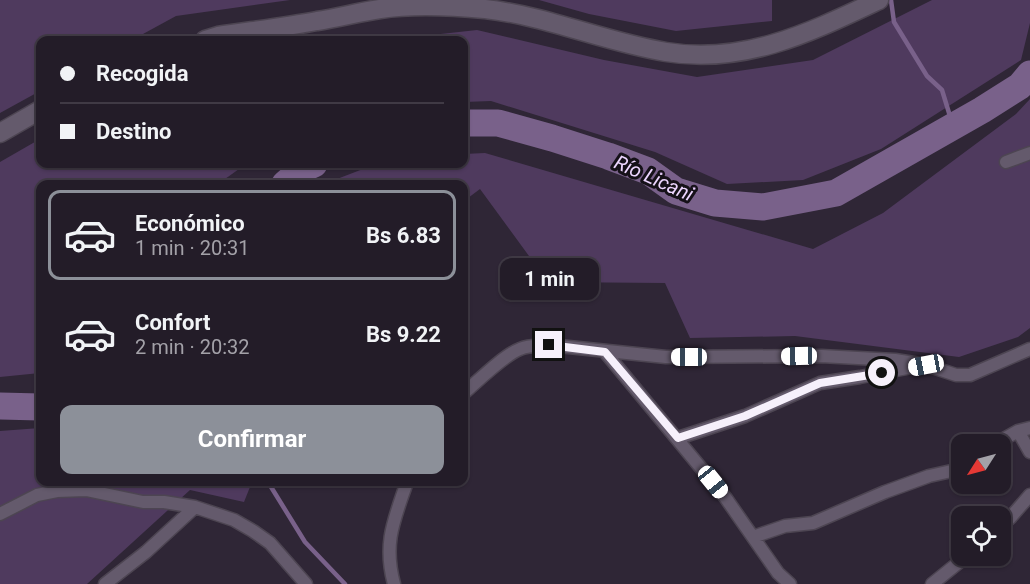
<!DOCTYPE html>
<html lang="es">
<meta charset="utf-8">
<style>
:root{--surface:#231c28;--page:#2f2934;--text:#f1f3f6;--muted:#a3a1a8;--line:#403a45;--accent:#8c9099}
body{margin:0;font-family:Roboto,sans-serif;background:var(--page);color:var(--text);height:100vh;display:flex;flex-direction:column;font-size:22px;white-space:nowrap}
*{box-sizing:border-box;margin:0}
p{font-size:20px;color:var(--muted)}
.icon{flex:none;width:33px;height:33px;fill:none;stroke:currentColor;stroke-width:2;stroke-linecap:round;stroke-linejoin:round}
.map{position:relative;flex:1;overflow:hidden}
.drawer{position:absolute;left:36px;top:180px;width:432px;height:306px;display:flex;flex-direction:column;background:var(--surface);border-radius:12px;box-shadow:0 2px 4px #0004,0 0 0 2px var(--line)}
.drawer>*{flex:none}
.hud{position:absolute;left:36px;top:36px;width:432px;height:132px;border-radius:12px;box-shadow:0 2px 4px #0004,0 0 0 2px var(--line);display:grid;align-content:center;height:132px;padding:0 24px;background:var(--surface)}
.needle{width:39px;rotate:234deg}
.buttons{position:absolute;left:951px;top:434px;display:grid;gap:12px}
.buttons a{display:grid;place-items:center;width:60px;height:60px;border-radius:12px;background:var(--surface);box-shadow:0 2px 4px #0004,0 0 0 2px var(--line);font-size:30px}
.end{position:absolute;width:27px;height:27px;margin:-14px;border:8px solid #f6f0fb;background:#111;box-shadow:0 0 0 3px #111}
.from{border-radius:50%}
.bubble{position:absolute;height:42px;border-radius:12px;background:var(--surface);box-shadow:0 2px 4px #0004,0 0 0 2px var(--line);font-size:20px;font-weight:700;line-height:42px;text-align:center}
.car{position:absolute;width:18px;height:36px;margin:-18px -9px;border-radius:8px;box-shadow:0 0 4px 2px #0007;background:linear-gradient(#fff 24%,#345 0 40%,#fff 0 76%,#345 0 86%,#fff 0)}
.hud b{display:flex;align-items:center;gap:21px;height:57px;font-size:22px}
.hud b+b{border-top:2px solid var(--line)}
.hud i{width:15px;height:15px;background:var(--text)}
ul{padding:10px 0 0;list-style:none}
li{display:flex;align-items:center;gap:18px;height:90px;margin:0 12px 9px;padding:0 12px;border:3px solid transparent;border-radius:12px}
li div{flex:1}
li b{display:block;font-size:22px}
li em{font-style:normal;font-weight:700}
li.selected{border-color:var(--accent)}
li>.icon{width:54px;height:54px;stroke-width:1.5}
.primary-button{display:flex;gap:12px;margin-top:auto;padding:12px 24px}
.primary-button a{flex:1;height:69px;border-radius:12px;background:var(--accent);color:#fff;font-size:24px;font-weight:700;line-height:69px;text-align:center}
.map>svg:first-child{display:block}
</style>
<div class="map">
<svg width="1030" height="584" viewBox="0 0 1030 584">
<rect width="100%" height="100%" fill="#2f2636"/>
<!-- green -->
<path fill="#4f3a5e" d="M 0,0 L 290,0 L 176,16 L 132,40 L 40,40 L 40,91 L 0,113 Z
M 539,0 L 772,0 L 772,21 L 676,31 L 589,14 Z
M 932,0 L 1030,0 L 1030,23 L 1021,60 L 881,149 L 803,180 L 727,184 L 655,152 L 491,101 L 464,102 L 464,40 L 386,40 L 477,30 L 604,60 L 697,77 L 813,60 Z
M 1030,99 L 1030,328 L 1018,337 L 959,357 L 795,336 L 690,338 L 665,283 L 548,282 L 480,189 L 464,201 L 464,184 L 324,184 L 376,164 L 464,164 L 464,154 L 485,153 L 813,249 L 883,213 L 1016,114 Z
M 40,139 L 40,164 L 246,164 L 218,184 L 40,184 L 40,373 L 0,377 L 0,162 Z
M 40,428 L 40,482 L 252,482 L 244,502 L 190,490 L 87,584 L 0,584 L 0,431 Z"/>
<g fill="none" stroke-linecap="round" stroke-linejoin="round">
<!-- stream -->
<path stroke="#79618a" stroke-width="4.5" d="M 891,0 L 894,22 L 927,76 L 942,90 L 953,126
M 426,38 L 426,40
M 268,482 L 305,542 L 345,584"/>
<!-- river -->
<path stroke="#79618a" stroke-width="27" d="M 464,123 L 498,123 L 552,138 L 608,156 L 648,171 L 676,191 L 715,203 L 763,207 L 836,193 L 982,110 L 1020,86 L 1030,74
M 285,184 L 301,170 L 314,164
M 0,406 L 40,407"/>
<defs>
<path id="minor" d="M 1006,162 L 1030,153
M 605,352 L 725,497 L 778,573 L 790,584
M 464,393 C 478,381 504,355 520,349 C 529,345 540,346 549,345 L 666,357 L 821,356 L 895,360 L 926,365 L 956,375 L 970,375 L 1030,349
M 1018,431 L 1030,452
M 678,438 L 745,416 L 820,383 L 860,377 L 917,366
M 995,444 L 1018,431 L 1030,428
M 0,514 L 37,495 L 57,491 L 86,490 L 143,502 L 164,502 L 195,507 L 234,520 L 253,531 L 270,543 L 306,584
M 1000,527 L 1010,518 L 1030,495
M 753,537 L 785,526 L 813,523 L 885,492 L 929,476 L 956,470 L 962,467
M 105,584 L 146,552 L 195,507
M 394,584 C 383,543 394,520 407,482
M 932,584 L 968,555"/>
<path id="secondary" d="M 205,40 L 218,36 C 251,31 285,27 317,21 C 338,18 359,12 380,9 C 413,4 452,6 485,9 C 547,16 605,42 666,52 C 744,65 811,32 879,0
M 0,133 L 40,110"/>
</defs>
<!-- minor casing -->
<use href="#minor" stroke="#4d4552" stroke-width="15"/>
<!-- secondary casing -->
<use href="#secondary" stroke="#4d4552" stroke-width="21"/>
<!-- minor -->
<use href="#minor" stroke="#645a6c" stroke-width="12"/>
<!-- secondary -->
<use href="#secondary" stroke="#645a6c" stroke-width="18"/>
</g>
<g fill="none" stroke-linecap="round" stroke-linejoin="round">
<!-- route -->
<path stroke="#f6f0fb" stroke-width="8" d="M 549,345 L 605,352 L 678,438 L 745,416 L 820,383 L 882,373"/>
</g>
<g text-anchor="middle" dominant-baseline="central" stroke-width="6" stroke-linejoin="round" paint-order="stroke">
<!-- water labels -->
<g font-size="20" font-style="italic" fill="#ecd5fe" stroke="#151118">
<text transform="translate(654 178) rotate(24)">Río Licani</text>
</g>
</g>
</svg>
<div class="buttons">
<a><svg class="needle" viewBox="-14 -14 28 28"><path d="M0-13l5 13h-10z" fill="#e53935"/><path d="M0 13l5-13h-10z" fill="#a3a1a8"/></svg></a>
<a><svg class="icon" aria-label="locate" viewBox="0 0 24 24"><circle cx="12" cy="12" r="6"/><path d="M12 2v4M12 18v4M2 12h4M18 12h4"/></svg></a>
</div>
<i class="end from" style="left:882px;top:373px"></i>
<i class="end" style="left:549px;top:345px"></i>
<div class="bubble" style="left:500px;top:258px;width:99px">1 min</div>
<i class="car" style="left:799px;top:356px;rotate:269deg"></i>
<i class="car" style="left:689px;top:357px;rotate:270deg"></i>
<i class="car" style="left:926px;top:365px;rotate:259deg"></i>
<i class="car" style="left:713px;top:482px;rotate:141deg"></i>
<div class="hud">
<b><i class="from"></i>Recogida</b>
<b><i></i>Destino</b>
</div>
<section class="drawer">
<ul>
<li class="selected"><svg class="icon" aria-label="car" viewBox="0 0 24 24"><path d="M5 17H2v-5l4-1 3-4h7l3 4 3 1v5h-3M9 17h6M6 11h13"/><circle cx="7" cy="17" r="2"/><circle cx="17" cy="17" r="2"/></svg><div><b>Económico</b><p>1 min · 20:31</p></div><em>Bs 6.83</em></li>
<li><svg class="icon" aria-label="car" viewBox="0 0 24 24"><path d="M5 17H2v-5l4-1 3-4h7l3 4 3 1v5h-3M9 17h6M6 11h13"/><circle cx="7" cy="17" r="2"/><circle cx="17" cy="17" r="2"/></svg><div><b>Confort</b><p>2 min · 20:32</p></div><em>Bs 9.22</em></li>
</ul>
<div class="primary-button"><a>Confirmar</a></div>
</section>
</div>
